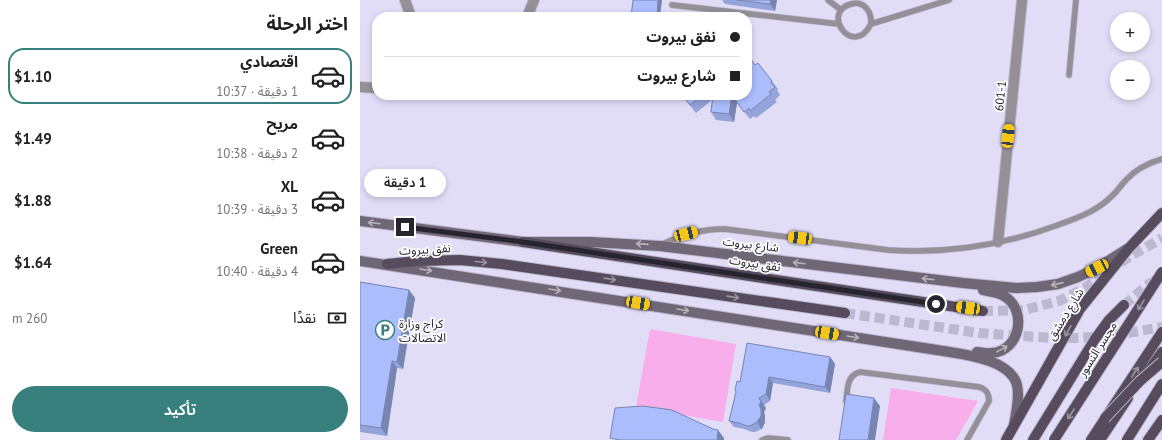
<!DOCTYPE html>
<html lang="ar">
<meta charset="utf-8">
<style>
:root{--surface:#fff;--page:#f2f2f2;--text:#202124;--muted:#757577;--line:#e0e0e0;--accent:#37807e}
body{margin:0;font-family:"PT Sans","Noto Sans Arabic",sans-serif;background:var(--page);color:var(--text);direction:rtl;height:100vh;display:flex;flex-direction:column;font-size:15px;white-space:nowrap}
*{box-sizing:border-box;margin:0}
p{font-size:13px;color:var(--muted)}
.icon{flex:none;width:22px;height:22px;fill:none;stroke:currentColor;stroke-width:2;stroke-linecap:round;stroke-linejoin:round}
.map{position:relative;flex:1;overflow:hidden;direction:ltr}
.panel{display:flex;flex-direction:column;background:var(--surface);width:360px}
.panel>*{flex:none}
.guide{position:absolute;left:12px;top:12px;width:380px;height:88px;border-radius:16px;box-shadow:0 2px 6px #0003;direction:rtl;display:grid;align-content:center;height:88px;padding:0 12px;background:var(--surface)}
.fabs{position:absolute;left:750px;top:12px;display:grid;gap:8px}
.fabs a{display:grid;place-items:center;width:40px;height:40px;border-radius:50%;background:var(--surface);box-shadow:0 2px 6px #0003;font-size:20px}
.end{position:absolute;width:18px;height:18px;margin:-9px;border:5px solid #26242e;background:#fff;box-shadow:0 0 0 2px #fff}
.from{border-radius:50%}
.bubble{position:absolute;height:28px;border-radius:14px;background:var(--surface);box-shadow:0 2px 6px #0003;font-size:13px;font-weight:600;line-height:28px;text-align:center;direction:rtl}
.car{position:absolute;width:12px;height:24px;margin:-12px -6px;border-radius:5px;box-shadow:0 0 3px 1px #0007;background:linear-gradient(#f5c518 24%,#345 0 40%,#f5c518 0 76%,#345 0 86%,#f5c518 0)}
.guide b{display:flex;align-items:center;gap:14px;height:38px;font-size:15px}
.guide b+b{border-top:1px solid var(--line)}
.guide i{width:10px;height:10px;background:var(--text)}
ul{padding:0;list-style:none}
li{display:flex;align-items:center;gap:12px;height:56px;margin:0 8px 6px;padding:0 4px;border:2px solid transparent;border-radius:16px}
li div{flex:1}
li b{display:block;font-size:15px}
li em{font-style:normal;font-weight:600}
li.on{border-color:var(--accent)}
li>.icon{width:36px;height:36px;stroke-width:1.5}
h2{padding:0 12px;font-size:18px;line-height:48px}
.pay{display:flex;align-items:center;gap:10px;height:44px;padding:0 12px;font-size:15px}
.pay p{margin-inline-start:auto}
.action{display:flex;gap:8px;margin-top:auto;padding:8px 12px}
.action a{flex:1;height:46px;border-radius:24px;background:var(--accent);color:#fff;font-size:16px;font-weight:600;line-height:46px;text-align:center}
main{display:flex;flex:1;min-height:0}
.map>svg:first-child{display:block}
</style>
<main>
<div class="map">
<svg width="802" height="440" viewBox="0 0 802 440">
<rect width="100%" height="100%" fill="#e1ddf7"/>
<!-- green -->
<path fill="#f8aeeb" d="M 290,329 L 376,344 L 363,422 L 276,407 Z
M 531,388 L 618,401 L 596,440 L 523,440 Z"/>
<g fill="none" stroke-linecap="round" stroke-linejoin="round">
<!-- primary-tunnel -->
<path stroke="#bcb8cf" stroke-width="10" stroke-dasharray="10 5" stroke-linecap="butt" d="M 764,305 L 789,284 L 799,279
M 623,311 L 664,310 L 699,301 L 725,288 L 769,257 L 802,238
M 485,313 L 619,333 L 693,338 L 721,338 L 762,334 L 802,327"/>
<defs>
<path id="lane" d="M 468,0 L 481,10
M 312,5 L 479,24
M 511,24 C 512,12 504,0 491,4 C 460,12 493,59 511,24 L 589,0
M 709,75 L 716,0
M 301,245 C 322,234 342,229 365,229 L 528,250 C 586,254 644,245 698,225 C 711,220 724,216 735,209 C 742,205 748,200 754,194 C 758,190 761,185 766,180 C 775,170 788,163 802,159
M 486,401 C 488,389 486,376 500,372 L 619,387 C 626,389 629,393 629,401 L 607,440
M 402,440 L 408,438 L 428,440"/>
<path id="street" d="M 45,0 L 51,17
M 167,17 L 174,0
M 0,87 L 17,88
M 638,242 L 662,0"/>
<path id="secondary" d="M 0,221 L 163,242 L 231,242 L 300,246 L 603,283 L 656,288 L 677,287 L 698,284 L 718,277 L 737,268 L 767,249
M 0,261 L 577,350 C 600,354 650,358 657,385 C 660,398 656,412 654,425
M 617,352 C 621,352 627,354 632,353 C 660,351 668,310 644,296 C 638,292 630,292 623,290"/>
<path id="primary" d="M 163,242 L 623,311
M 27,264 L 57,261 L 100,260 L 142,264 L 485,313
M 787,373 L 802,352
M 646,440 L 720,309 L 769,248 L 802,213
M 673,440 L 735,339 L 749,320 L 764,305
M 731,440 L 802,332
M 740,440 L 768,398
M 767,440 L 802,384
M 788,440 L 802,420"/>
</defs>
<!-- lane casing -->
<use href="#lane" stroke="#bfbcd3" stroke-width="7"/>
<!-- street casing -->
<use href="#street" stroke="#bfbcd3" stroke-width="12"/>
<!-- secondary casing -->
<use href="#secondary" stroke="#bfbcd3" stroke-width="12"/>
<!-- primary casing -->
<use href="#primary" stroke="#bfbcd3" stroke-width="12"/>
<!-- lane -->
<use href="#lane" stroke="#958f98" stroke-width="5.5"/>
<!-- street -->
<use href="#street" stroke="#958f98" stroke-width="10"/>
<!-- secondary -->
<use href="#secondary" stroke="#706776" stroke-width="10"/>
<!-- primary -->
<use href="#primary" stroke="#564c5d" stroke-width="10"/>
<defs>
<path id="primary-bridge" d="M 745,418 L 780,381 L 802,362
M 694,440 L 802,272"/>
</defs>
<!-- primary-bridge casing -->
<use href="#primary-bridge" stroke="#bfbcd3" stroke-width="12" stroke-linecap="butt"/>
<!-- primary-bridge -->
<use href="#primary-bridge" stroke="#564c5d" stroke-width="10"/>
</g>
<!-- wall -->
<path fill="#94a3da" d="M 362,0 L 417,0 L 415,11 L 365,4 Z
M 387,30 L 389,30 L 392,35 L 390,46 L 387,46 Z
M 395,65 L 412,81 L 418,89 L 417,90 L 420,95 L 415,100 L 417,102 L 396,118 L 394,116 L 390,119 L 377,103 L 374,122 L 356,120 L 351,112 L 352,100 L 336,113 L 322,95 L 387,95 Z
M 0,282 L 49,290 L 55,298 L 43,369 L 37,368 L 27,436 L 0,432 Z
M 470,357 L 475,364 L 470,393 L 413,383 L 410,401 L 404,405 L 406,408 L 404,412 L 405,416 L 405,422 L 402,429 L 395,432 L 392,432 L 384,429 L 374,427 L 369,421 L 380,382 Z"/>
<!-- shaded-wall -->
<path fill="#7884b1" d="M 298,0 L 302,0 L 300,17 L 297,17 Z
M 411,0 L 417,0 L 415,11 L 410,4 Z
M 389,30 L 392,35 L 390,46 L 387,42 Z
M 372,95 L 377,103 L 374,122 L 369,114 Z
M 49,290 L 55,298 L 43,369 L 37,362 Z
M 470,357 L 475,364 L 470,393 L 465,387 Z
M 32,361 L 37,368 L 27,436 L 21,428 Z
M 409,377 L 413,383 L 410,401 L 406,394 Z
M 399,398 L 406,408 L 404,412 L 405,416 L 405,422 L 402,429 L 397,422 Z
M 514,398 L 520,406 L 515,440 L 508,440 Z
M 358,430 L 364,438 L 364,440 L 357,440 Z"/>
<!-- building -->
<path fill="#acbdfd" stroke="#7884b1" d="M 273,0 L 298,0 L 297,17 L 271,17 Z
M 377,0 L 411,0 L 410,4 Z
M 387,30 L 389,30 L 387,42 Z
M 389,56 L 395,65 L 398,63 L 412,81 L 411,83 L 415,87 L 409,92 L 411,94 L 390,111 L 389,108 L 384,112 L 372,95 L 369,114 L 351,112 L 353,95 L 387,95 L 387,58 Z
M 322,95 L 343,95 L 330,105 Z
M 0,282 L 49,290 L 37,362 L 32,361 L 21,428 L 0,425 Z
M 387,343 L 470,357 L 465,387 L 409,377 L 406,394 L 399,398 L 401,402 L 399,405 L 401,409 L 401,416 L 397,422 L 390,426 L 387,426 L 379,423 L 369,421 L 376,392 L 375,390 L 377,381 L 380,382 Z
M 486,394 L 514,398 L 508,440 L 479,440 Z
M 283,406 L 312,410 L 353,429 L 358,430 L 357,440 L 260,440 L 250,438 L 255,408 Z"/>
<!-- one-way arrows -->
<defs><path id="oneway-shaft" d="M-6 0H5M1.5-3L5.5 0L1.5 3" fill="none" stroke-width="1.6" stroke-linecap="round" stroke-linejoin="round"/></defs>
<g stroke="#b8b3ba">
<use href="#oneway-shaft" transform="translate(14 223) rotate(-173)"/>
<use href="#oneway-shaft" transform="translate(282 244) rotate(-176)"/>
<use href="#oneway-shaft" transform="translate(439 263) rotate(-173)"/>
<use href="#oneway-shaft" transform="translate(66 270) rotate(9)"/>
<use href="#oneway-shaft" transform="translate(568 279) rotate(-173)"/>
<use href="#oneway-shaft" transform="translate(697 284) rotate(167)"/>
<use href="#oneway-shaft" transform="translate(195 290) rotate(9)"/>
<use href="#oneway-shaft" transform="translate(323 310) rotate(9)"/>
<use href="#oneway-shaft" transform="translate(493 337) rotate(9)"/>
<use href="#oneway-shaft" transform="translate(642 349) rotate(-29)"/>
</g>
<g stroke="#9a949e">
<use href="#oneway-shaft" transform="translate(121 262) rotate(5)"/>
<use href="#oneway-shaft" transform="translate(250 279) rotate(8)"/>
<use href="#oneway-shaft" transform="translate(373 297) rotate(8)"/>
<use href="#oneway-shaft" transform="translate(781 305) rotate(122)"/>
<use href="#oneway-shaft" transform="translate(708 331) rotate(119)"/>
<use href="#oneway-shaft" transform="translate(775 372) rotate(-57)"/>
<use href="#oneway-shaft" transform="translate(711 414) rotate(123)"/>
</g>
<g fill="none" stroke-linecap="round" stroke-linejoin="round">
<!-- route -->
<path stroke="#26242e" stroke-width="5" d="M 45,227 L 163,242 L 576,304"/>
</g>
<!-- icons -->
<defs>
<symbol id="parking-ring" viewBox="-11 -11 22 22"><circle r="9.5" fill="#fff" stroke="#37807e" stroke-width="1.5"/><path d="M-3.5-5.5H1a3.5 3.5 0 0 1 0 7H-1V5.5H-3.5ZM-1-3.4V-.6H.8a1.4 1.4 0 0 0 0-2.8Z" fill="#37807e"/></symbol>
</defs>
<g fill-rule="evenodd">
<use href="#parking-ring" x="14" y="319" width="22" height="22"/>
</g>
<g text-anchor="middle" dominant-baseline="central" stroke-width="3.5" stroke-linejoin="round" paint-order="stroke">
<!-- street labels -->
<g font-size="12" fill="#26242e" stroke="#fff">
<text transform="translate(640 96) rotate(-84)">601-1</text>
<text transform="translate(391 244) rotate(7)">شارع بيروت</text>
<text transform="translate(65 249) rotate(-3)">نفق بيروت</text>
<text transform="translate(395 263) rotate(9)">نفق بيروت</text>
<text transform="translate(705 314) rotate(-58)">شارع دمشق</text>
<text transform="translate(737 349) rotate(-58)">مجسر النسور</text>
</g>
<!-- poi labels -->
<g font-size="12" fill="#26242e" stroke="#fff" text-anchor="start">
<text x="39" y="323">كراج وزارة<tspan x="39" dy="14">الاتصالات</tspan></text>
</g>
</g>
</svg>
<div class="fabs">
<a>+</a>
<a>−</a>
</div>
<i class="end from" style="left:576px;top:304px"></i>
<i class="end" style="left:45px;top:227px"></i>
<div class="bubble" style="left:4px;top:169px;width:82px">1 دقيقة</div>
<i class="car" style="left:648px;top:136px;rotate:6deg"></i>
<i class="car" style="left:326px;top:234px;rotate:76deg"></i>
<i class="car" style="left:440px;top:238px;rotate:277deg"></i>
<i class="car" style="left:737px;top:268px;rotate:244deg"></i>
<i class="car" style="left:278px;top:303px;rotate:99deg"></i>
<i class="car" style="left:608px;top:308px;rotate:278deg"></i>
<i class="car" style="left:467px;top:333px;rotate:99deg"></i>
<div class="guide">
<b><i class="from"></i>نفق بيروت</b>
<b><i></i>شارع بيروت</b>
</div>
</div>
<section class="panel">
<h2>اختر الرحلة</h2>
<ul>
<li class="on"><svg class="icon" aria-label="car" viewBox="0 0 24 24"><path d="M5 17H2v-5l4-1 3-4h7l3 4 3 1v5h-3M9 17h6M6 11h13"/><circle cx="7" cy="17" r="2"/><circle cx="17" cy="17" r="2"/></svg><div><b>اقتصادي</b><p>1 دقيقة · 10:37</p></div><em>$1.10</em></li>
<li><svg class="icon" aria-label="car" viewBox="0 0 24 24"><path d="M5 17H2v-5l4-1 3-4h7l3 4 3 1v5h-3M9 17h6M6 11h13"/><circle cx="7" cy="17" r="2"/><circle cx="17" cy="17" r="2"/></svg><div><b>مريح</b><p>2 دقيقة · 10:38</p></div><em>$1.49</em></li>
<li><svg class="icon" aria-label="car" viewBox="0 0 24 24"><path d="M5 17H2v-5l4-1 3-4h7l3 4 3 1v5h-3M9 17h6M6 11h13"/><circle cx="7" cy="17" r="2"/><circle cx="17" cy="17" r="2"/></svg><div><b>XL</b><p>3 دقيقة · 10:39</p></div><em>$1.88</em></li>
<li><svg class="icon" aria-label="car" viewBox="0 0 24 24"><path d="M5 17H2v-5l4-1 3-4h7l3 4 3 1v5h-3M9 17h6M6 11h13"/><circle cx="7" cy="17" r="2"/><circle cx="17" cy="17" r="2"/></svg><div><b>Green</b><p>4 دقيقة · 10:40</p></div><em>$1.64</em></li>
</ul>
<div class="pay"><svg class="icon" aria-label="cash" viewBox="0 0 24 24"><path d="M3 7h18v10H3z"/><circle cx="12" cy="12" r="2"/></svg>نقدًا<p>260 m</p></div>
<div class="action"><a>تأكيد</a></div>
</section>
</main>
